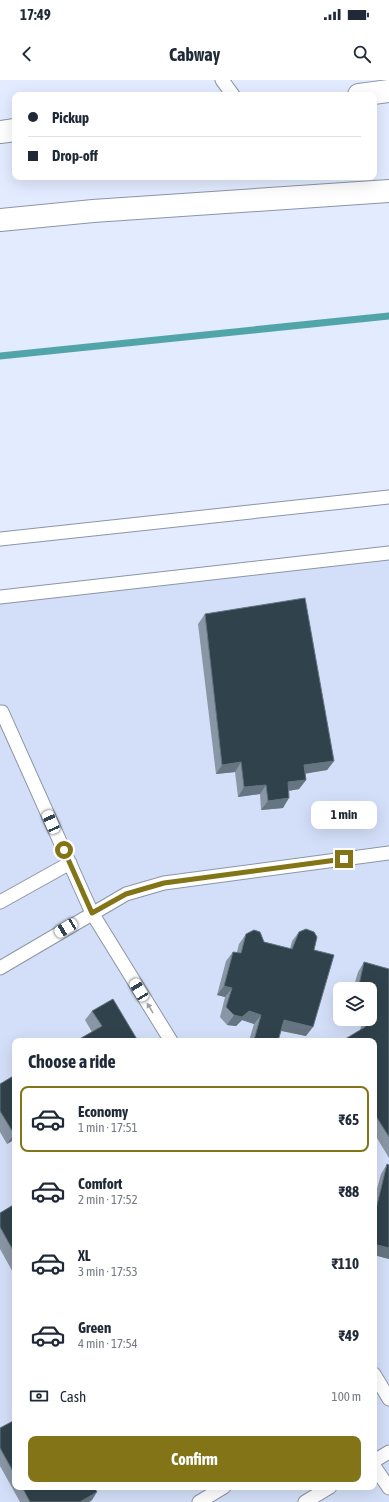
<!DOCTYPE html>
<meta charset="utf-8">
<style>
:root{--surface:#fff;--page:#f2f2f3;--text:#1f2937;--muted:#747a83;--line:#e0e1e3;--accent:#827417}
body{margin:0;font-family:"Asap Condensed",sans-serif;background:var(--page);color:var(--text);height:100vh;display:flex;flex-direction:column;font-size:15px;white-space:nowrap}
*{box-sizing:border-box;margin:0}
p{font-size:13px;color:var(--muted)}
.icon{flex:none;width:22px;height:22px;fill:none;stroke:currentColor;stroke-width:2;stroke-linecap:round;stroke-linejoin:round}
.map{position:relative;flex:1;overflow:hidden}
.drawer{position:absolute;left:12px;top:958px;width:365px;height:452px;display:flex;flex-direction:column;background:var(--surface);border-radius:8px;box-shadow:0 4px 16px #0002}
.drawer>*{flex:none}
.banner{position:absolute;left:12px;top:12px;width:365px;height:88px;border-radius:8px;box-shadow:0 4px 16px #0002;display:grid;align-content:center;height:88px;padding:0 16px;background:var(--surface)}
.buttons{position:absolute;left:333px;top:902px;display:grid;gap:8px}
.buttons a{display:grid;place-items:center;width:44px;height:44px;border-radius:8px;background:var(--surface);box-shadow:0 4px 16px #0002;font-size:20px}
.end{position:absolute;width:18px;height:18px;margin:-9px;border:5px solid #827417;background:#fff;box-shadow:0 0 0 2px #fff}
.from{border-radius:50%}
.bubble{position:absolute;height:28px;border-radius:8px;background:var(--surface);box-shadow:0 4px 16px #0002;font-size:13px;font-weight:700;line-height:28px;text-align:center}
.car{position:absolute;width:12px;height:24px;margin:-12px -6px;border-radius:5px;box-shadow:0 0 3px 1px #0007;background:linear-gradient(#fff 24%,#345 0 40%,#fff 0 76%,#345 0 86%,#fff 0)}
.banner b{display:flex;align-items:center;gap:14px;height:38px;font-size:15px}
.banner b+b{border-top:1px solid var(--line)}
.banner i{width:10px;height:10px;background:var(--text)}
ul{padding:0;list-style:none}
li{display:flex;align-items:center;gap:12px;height:66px;margin:0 8px 6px;padding:0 8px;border:2px solid transparent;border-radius:8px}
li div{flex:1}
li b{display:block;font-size:15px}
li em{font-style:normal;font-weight:700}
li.current{border-color:var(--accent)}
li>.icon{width:36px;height:36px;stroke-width:1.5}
h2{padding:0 16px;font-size:18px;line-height:48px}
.pay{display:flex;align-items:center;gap:10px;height:44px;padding:0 16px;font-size:15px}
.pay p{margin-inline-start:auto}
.button{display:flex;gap:8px;margin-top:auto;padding:8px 16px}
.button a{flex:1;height:46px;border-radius:8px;background:var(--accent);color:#fff;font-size:16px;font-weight:700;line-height:46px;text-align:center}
.status{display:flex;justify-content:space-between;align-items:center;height:28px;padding:0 20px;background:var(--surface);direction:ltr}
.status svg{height:11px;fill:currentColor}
header{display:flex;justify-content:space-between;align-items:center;height:52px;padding:0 16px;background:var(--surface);font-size:18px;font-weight:700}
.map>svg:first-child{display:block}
</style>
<div class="status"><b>17:49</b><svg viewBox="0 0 49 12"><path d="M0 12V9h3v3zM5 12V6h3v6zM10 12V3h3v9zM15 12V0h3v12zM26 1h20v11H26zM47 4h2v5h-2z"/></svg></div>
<header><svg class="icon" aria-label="back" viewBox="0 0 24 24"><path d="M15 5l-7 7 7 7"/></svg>Cabway<svg class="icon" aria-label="search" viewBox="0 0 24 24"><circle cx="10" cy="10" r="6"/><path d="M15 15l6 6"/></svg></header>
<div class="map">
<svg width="389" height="1422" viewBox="0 0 389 1422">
<rect width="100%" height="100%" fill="#e2ebff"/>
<!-- built -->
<path fill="#d3dff8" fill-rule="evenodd" d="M 389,480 L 389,1422 L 0,1422 L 0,524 ZM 340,909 L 370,909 L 370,939 L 340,939 ZM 15,961 L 374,961 L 374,1407 L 15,1407 Z"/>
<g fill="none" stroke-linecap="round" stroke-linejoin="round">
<!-- stream -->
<path stroke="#51a5a9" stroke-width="7" d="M 0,276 L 389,236"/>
<defs>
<path id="service" d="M 222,0 L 233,15
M 0,459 L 389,417
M 0,517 L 389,473
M 0,632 L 2,632 L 92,833 L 171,961
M 0,822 L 70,783
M 0,888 L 126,814 L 164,803 L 389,773
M 374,1294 L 389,1319
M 374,1381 L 389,1372
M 374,1386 L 389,1408
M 199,1422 L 224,1407
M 305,1422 L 330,1407"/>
<path id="minor" d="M 0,140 L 93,131 L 389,111"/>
<path id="tertiary" d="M 359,15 L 389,11
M 0,52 L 15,50"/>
</defs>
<!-- service casing -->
<use href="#service" stroke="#8c95a7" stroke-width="15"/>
<!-- minor casing -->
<use href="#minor" stroke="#8c95a7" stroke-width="24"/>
<!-- tertiary casing -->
<use href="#tertiary" stroke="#8c95a7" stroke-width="24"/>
<!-- service -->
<use href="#service" stroke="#fff" stroke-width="13"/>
<!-- minor -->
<use href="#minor" stroke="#fff" stroke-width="22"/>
<!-- tertiary -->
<use href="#tertiary" stroke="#fff" stroke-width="22"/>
</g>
<!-- wall -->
<path fill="#8996a5" d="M 205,534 L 334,681 L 327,690 L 305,693 L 306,700 L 299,709 L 289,711 L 283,728 L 261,730 L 260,714 L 238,717 L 235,692 L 216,694 L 198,544 Z
M 299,852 L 314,870 L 306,956 L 281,951 L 278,961 L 249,961 L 254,944 L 242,940 L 236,946 L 227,945 L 220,937 L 225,917 L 217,915 L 226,881 L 233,872 L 237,872 L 239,864 L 246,854 L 264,862 L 290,869 L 292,861 Z
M 364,882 L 389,889 L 389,1078 L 374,1053 L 374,961 L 360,950 L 363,939 L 370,939 L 370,909 L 353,909 L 358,892 Z
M 92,931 L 138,961 L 92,952 L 85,940 Z
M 15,995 L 15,1059 L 7,1064 L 0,1052 L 0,1004 Z
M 387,1084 L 389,1179 L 374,1175 L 374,1120 L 381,1094 Z
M 15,1124 L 15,1196 L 0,1169 L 0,1133 Z
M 15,1340 L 15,1407 L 94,1407 L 92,1420 L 89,1422 L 20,1422 L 0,1386 L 0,1348 Z"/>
<!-- shaded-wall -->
<path fill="#657581" d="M 334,681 L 327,690 L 298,695 L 304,685 Z
M 241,682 L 235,692 L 216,694 L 222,685 Z
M 306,700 L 299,709 L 281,712 L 288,702 Z
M 266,705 L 260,714 L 238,717 L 244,707 Z
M 289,718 L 283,728 L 261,730 L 268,721 Z
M 224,906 L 232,908 L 225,917 L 217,915 Z
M 249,931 L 261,935 L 254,944 L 242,940 L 236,946 L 227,945 L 234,935 Z
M 284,940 L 313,947 L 306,956 L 278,950 Z
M 15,1053 L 15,1059 L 7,1064 L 14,1054 Z
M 374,1164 L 389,1168 L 389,1179 L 374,1175 Z
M 97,1412 L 92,1420 L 89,1422 L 80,1422 Z"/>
<!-- building -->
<path fill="#30424b" stroke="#657581" d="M 305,518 L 334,681 L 304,685 L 306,700 L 288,702 L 289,718 L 268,721 L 266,705 L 244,707 L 241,682 L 222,685 L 205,534 Z
M 306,849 L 314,852 L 317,857 L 314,870 L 334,875 L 313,947 L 284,940 L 278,961 L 258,961 L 254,960 L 261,935 L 249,931 L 242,937 L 234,935 L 226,927 L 232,908 L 224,906 L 233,872 L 241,873 L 246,854 L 254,850 L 260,852 L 264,862 L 292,869 L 299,852 Z
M 364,882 L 389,889 L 389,1057 L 374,1033 L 374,961 L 342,961 L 365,947 L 368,939 L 370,939 L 370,930 L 372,924 L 370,924 L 370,909 L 358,909 Z
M 113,919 L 138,961 L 76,961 L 102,946 L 92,931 Z
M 15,995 L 15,1053 L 14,1054 L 0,1031 L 0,1004 Z
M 387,1084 L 389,1085 L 389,1168 L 374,1164 L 374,1137 Z
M 15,1124 L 15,1174 L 0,1147 L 0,1133 Z
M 15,1340 L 15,1395 L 0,1368 L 0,1348 Z
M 22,1407 L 94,1407 L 97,1412 L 80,1422 L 30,1422 Z"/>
<!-- one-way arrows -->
<defs><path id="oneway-solid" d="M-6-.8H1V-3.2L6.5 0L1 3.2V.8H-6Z"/></defs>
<use fill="#9e9fa2" href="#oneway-solid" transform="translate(150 928) rotate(-121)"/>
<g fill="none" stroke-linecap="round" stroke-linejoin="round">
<!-- route -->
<path stroke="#827417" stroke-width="5" d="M 64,770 L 92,833 L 126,814 L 164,803 L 344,779"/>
</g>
</svg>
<div class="buttons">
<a><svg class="icon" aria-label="layers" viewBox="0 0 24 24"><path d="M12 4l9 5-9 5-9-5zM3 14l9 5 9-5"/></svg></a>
</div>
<i class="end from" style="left:64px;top:770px"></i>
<i class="end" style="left:344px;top:779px"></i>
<div class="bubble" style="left:311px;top:721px;width:66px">1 min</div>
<i class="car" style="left:51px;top:742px;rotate:336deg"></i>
<i class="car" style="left:66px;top:848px;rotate:239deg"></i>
<i class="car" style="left:139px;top:910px;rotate:329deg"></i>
<div class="banner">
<b><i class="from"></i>Pickup</b>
<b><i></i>Drop-off</b>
</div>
<section class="drawer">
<h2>Choose a ride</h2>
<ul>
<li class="current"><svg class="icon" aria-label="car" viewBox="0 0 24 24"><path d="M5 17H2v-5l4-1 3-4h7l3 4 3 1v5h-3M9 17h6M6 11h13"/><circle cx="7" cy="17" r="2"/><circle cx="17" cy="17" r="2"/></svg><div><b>Economy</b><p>1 min · 17:51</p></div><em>₹65</em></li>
<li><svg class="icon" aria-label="car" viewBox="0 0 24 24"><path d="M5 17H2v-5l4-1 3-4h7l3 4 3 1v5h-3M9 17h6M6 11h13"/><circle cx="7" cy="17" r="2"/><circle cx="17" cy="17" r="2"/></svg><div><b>Comfort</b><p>2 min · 17:52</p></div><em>₹88</em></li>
<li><svg class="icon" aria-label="car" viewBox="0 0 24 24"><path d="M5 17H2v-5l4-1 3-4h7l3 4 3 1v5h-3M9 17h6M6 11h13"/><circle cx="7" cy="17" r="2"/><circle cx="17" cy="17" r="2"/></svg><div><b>XL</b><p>3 min · 17:53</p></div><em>₹110</em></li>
<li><svg class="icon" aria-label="car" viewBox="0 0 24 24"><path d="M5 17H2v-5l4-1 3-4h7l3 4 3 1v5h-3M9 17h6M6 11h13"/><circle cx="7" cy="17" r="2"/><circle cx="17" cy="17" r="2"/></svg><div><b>Green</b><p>4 min · 17:54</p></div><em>₹49</em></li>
</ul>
<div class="pay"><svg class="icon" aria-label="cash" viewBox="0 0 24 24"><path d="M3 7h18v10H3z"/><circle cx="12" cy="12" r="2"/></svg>Cash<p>100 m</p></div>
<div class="button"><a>Confirm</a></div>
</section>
</div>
